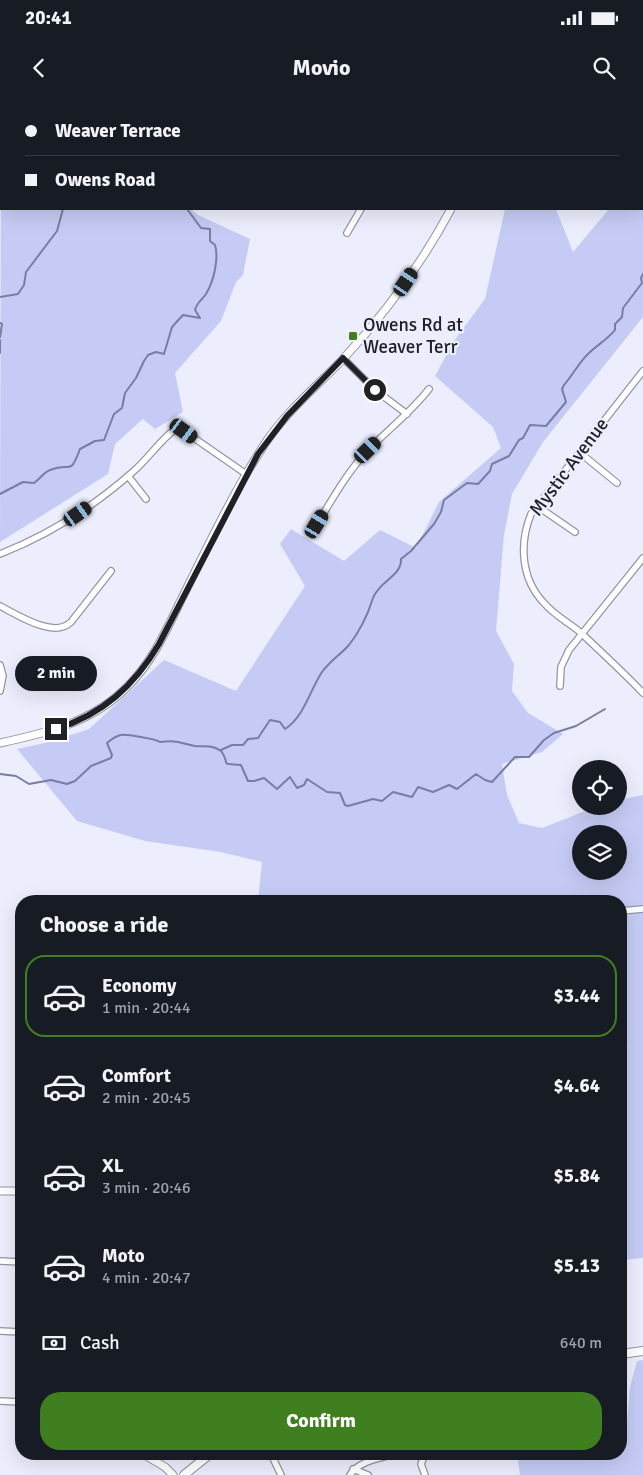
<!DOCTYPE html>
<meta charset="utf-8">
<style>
:root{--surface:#171b24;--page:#20242c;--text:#f1f3f6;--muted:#9ea1a6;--line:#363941;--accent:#407f1f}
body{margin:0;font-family:Signika,sans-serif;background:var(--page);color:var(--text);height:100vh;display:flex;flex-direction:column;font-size:19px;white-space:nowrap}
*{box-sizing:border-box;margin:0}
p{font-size:16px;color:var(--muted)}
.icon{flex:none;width:28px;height:28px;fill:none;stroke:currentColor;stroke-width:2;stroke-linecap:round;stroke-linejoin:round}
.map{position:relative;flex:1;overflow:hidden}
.details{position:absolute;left:15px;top:795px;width:612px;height:565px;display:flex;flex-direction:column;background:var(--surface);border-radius:20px;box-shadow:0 5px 20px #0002}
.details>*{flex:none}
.top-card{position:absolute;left:0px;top:0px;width:644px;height:110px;box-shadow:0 5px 20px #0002;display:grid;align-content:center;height:110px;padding:0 25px;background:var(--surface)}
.fabs{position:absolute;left:572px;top:660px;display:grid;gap:10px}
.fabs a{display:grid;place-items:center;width:55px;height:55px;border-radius:50%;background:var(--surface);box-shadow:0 5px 20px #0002;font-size:25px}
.end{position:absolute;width:22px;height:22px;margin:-11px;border:6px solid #202127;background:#fff;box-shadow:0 0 0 2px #fff}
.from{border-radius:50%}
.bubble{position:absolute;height:35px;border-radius:18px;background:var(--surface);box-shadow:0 5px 20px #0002;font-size:16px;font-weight:800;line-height:35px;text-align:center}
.car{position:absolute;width:15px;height:30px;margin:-15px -8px;border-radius:6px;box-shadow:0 0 4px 1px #0007;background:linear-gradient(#222 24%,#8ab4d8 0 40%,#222 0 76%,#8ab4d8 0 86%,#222 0)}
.top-card b{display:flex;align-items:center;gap:18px;height:48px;font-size:19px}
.top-card b+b{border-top:1px solid var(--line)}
.top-card i{width:12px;height:12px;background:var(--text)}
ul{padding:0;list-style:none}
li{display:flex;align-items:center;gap:15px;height:82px;margin:0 10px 8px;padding:0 15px;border:2px solid transparent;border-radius:20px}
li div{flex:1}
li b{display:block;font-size:19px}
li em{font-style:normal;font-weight:800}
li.on{border-color:var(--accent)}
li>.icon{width:45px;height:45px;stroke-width:1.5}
h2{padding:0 25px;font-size:22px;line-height:60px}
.pay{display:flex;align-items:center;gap:12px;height:55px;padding:0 25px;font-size:19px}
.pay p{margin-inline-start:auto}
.action{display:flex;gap:10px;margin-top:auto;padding:10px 25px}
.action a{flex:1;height:58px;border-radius:20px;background:var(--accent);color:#fff;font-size:20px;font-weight:800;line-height:58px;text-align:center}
.status{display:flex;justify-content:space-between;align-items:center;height:35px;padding:0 25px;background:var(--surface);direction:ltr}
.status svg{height:14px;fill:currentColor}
header{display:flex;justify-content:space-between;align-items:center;height:65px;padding:0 25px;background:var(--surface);font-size:22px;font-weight:800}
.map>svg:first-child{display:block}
</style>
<div class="status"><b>20:41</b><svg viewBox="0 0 49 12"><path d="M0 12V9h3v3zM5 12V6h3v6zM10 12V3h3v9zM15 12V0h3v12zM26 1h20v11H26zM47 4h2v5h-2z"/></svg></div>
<header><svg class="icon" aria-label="back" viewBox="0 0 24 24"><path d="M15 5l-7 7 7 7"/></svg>Movio<svg class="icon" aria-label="search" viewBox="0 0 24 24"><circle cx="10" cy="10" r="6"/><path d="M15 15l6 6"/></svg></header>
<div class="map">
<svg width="643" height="1375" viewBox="0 0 643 1375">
<rect width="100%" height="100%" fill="#eceefd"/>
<!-- green -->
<path fill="#c6cbf5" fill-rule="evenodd" d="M 1,39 L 1,109 L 191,109 L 198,115 L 250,139 L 243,175 L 236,182 L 221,221 L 175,273 L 183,312 L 155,329 L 143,319 L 115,344 L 108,374 L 0,442 Z
M 643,46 L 643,217 L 543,342 L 512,394 L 504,435 L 496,531 L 514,564 L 512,591 L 528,613 L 563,634 L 542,652 L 502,664 L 507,695 L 519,723 L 542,728 L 598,706 L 619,706 L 619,700 L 643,695 L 643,1158 L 621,1160 L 621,948 L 630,947 L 621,946 L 621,801 L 258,801 L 262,762 L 220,752 L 145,741 L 77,721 L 17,649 L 49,642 L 89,629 L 164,560 L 236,591 L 305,486 L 280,444 L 291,429 L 344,461 L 380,430 L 416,448 L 439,402 L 501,348 L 493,327 L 435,276 L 454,241 L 485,199 L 505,109 L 556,109 L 573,152 L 609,109 L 642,109 ZM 581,734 L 619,734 L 619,771 L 581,771 Z
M 643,1260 L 643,1375 L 520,1375 L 517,1354 L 621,1354 L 621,1324 L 627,1323 L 630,1287 L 637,1261 Z"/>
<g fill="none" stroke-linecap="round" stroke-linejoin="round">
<!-- stream -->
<path stroke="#797da2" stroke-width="2" d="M 262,1 L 264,0
M 0,197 L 18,194 L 24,185 L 26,172 L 57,131 L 63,109
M 0,223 L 2,224 L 0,237
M 0,240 L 0,253
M 0,394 L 23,382 L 34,383 C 40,379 44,372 50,370 C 72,361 69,378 80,349 L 95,341 L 104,340 L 114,314 L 122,308 L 125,293 L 136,278 L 144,261 L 148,255 L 156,252 L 164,254 L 172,227 L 183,215 L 200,218 L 195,210 C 197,202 202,200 206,194 C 214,181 219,158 215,145 L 210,141 L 210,129 L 201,128 L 187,109
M 221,650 L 232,645 L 243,645 L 248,639 L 258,638 L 270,620 L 280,622 L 285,629 C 304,617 310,590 322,572 C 331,560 340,555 349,545 C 360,531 368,514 373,498 C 379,481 402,476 401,459 L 411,451 L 434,424 L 441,412 L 444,400 L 467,383 L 478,384 L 490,371 L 492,364 L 509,356 L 519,340 L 523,338 L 530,325 L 546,326 L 566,302 L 562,289 L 564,285 C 573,275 579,262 589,253 C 596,246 609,238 615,230 L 615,224 L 622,217 L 623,208 L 642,183 L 641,178 L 643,174
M 0,674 L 16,676 L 29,684 L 51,680 L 67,684 L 75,681 L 91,666 L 111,658 L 112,655 L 107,643 C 111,640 115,636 121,635 C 126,634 156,639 160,642 C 179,640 178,643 195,646 C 205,647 211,644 221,651 C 232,666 217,663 241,665 L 248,681 L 254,681 L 264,678 L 277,689 L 290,677 L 297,688 L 304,685 L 307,679 L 327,692 L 340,693 L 345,705 L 348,706 L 373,699 L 382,701 L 393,692 L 412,697 L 418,687 L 433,692 L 449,685 L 457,689 L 476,674 L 485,680 L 492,682 L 515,657 L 529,657 L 544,640 L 554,633 L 576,626 L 605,609"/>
<defs>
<path id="minor" d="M 347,133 L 361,109
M 343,258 L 375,290 L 407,314
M 643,271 L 531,414 C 519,444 521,479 544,503 C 554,515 568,522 580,532 C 601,552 623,572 643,593
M 579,352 L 617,383
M 128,376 L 146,399
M 537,406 L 575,432
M 317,424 C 333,398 348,371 369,349 C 389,329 411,312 429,289
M 0,454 C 51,434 96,405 136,369 C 149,357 160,341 174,330 L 179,329 L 184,331 L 246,374
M 0,506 C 18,515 54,539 71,522 L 111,471
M 0,565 L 3,576 L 0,591
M 560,586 L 561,567 L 569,550 L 643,458
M 621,811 L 643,809
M 0,1161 L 21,1162
M 0,1231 L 21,1232
M 0,1301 L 21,1302
M 271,1354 L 281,1375
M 425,1354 L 421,1364 L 425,1375
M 353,1369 L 368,1375
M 350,1375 C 358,1361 381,1358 395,1354"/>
<path id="tertiary" d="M 497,1 L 497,0
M 0,643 C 46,633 91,623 126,588 C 154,561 168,526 185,492 C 210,442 235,389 266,342 C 287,311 317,286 343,259 C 385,214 422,163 451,109
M 0,1091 L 21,1091
M 143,1354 L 165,1367 L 173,1375"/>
<path id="secondary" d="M 621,1254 L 643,1251
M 184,1375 L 210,1354"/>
</defs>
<!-- minor casing -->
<use href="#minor" stroke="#9495a3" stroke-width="8"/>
<!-- tertiary casing -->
<use href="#tertiary" stroke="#9495a3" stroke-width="9"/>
<!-- secondary casing -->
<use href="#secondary" stroke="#9495a3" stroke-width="10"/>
<!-- minor -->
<use href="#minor" stroke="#fff" stroke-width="5.5"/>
<!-- tertiary -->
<use href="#tertiary" stroke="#fff" stroke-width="7"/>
<!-- secondary -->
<use href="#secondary" stroke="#fff" stroke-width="8"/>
</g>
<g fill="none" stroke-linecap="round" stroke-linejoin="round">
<!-- route -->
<path stroke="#202127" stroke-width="6" d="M 56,629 C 103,614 134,586 159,544 L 258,354 L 287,316 L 343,258 L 375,290"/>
</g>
<!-- markers -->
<rect fill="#407f1f" stroke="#eceefd" stroke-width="2" x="348" y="231" width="10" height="10" rx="2.5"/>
<g text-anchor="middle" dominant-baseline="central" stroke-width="4.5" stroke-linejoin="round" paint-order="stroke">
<!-- poi labels -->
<g font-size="19" fill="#202127" stroke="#eceefd" text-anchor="start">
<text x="363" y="225">Owens Rd at<tspan x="363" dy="22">Weaver Terr</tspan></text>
</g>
<!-- street labels -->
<g font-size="19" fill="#202127" stroke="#eceefd">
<text transform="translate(569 367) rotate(-53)">Mystic Avenue</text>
</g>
</g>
</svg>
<div class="fabs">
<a><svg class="icon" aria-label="locate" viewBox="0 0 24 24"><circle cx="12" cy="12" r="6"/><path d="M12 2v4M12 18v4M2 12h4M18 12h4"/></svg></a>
<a><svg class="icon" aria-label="layers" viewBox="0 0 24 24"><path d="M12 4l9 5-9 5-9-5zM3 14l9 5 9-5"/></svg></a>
</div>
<i class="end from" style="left:375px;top:290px"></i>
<i class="end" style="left:56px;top:629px"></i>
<div class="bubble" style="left:15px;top:556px;width:82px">2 min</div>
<i class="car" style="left:406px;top:182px;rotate:34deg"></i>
<i class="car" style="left:184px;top:331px;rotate:126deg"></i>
<i class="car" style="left:368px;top:350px;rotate:46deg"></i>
<i class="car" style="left:78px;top:414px;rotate:55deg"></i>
<i class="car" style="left:317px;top:424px;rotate:31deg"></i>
<div class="top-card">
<b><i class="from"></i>Weaver Terrace</b>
<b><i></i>Owens Road</b>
</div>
<section class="details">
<h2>Choose a ride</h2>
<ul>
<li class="on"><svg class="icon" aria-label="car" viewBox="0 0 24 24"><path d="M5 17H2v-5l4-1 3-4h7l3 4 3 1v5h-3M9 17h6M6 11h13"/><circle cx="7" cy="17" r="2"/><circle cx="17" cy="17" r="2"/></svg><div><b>Economy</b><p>1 min · 20:44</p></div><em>$3.44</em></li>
<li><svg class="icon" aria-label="car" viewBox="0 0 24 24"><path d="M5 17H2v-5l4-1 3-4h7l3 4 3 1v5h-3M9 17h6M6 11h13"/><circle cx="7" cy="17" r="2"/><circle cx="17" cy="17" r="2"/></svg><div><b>Comfort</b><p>2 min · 20:45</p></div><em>$4.64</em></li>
<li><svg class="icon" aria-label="car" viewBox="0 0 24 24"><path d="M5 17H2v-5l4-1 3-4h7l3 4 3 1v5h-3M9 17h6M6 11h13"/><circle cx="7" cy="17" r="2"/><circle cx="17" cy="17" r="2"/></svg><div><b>XL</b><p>3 min · 20:46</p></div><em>$5.84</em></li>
<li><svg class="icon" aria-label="car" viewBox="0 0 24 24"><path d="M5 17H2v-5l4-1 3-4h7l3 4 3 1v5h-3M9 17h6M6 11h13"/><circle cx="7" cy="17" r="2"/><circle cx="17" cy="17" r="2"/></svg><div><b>Moto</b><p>4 min · 20:47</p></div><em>$5.13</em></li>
</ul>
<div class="pay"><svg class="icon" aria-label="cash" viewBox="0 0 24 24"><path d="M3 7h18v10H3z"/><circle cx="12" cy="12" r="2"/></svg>Cash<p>640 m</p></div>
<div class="action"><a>Confirm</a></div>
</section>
</div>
